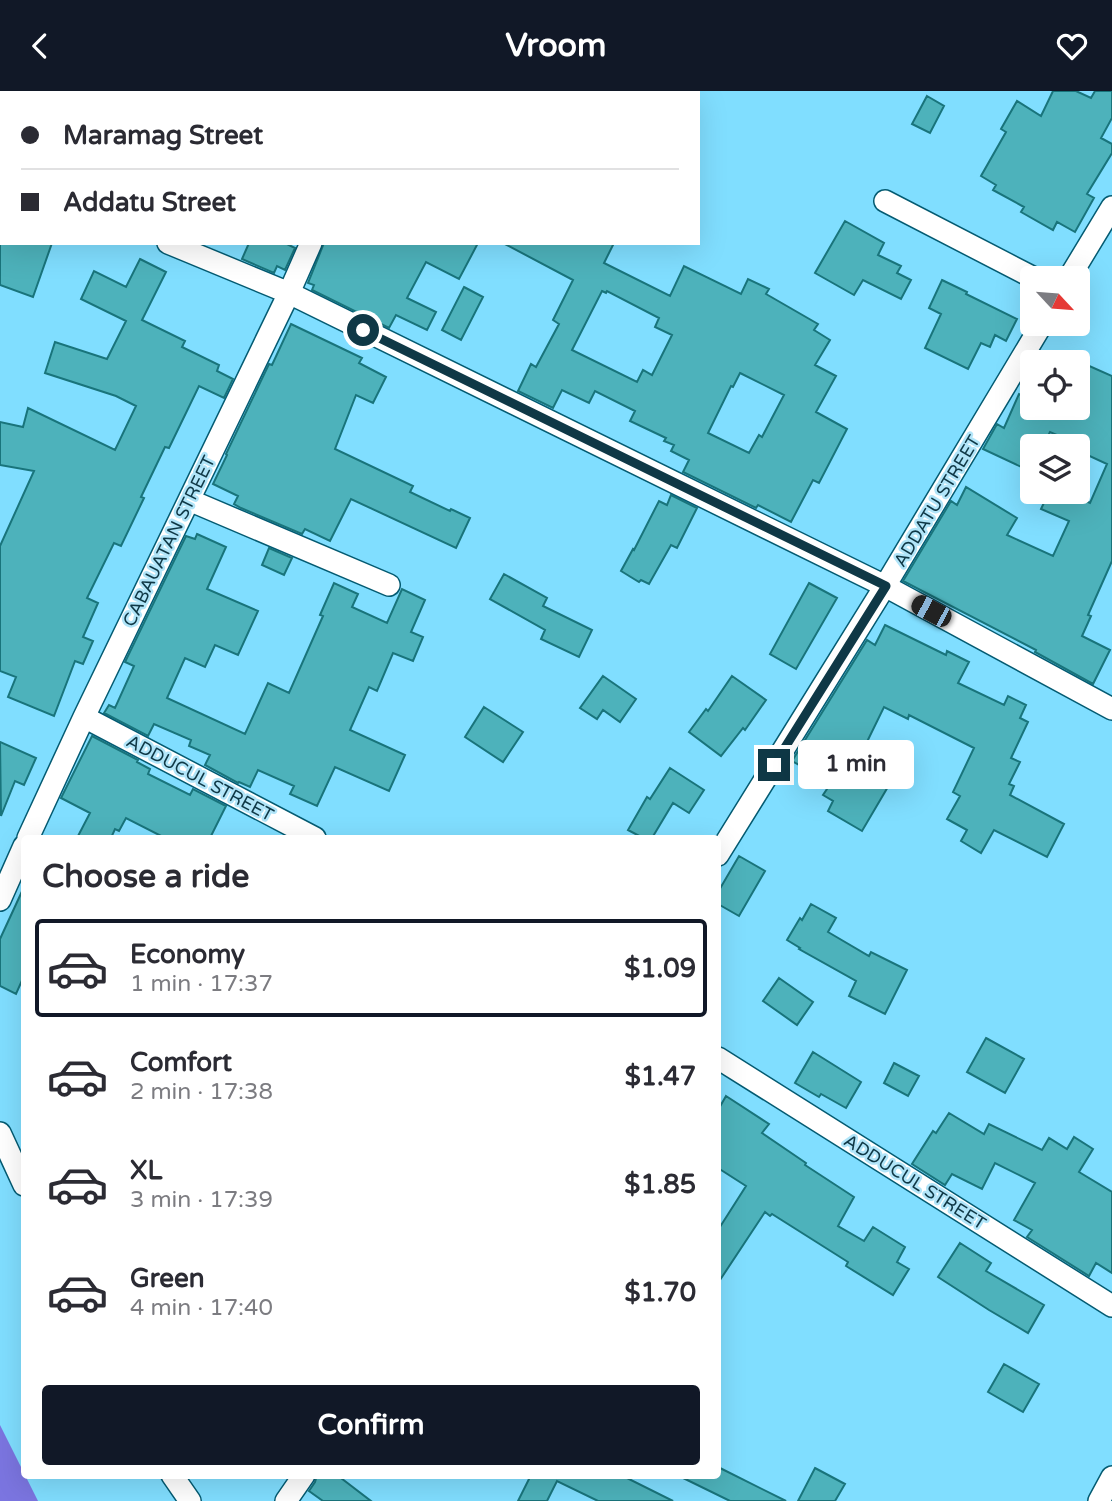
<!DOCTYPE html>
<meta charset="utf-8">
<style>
:root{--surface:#fff;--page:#f2f2f3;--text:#2b2b33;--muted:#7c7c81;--line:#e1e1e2;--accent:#111827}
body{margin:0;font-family:"Varela Round",sans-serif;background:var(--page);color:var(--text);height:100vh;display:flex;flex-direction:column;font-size:26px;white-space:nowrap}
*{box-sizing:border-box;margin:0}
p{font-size:23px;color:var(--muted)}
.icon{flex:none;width:38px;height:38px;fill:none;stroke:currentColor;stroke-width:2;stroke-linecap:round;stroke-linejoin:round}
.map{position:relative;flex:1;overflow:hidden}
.drawer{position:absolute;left:21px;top:744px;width:700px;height:644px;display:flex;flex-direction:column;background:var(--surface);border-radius:7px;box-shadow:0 7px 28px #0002}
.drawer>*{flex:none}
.guide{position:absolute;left:0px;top:0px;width:700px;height:154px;box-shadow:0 7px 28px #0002;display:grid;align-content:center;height:154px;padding:0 21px;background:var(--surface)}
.needle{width:46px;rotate:116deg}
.controls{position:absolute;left:1020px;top:175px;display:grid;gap:14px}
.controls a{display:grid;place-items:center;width:70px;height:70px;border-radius:7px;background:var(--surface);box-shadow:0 7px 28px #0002;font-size:35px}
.end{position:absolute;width:32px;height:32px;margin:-16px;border:9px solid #0f3846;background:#fff;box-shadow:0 0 0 4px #fff}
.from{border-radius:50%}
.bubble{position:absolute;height:49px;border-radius:7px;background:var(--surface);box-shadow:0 7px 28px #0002;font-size:23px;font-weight:800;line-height:49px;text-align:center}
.car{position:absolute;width:21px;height:42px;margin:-21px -10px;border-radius:9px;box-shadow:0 0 5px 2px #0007;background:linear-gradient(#222 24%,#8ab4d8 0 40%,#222 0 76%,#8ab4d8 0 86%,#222 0)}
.guide b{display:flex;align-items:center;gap:24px;height:66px;font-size:26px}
.guide b+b{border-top:2px solid var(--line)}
.guide i{width:18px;height:18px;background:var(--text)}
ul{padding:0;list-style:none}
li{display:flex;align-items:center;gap:21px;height:98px;margin:0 14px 10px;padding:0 7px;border:4px solid transparent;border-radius:7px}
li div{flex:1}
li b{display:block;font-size:26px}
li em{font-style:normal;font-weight:800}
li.active{border-color:var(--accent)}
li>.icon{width:63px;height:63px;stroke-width:1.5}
h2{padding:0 21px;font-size:32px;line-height:84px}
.button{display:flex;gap:14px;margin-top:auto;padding:14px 21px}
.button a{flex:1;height:80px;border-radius:7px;background:var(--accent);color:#fff;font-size:28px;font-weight:800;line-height:80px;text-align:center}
header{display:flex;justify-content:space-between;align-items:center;height:91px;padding:0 21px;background:var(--accent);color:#fff;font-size:32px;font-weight:800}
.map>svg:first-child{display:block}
</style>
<header><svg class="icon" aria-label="back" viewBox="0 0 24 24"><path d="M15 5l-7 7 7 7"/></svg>Vroom<svg class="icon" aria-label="heart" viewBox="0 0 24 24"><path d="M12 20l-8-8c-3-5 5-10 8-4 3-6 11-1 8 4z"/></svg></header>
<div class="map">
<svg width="1112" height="1410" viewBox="0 0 1112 1410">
<rect width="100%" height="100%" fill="#80deff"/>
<!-- water -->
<path fill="#7b75e0" d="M 0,1334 L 38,1410 L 0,1410 Z"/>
<!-- building -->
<path fill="#4db2bb" stroke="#19747b" stroke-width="2" fill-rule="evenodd" d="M 1053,0 L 1076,0 L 1091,7 L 1095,0 L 1112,0 L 1112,27 L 1101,47 L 1112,53 L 1112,62 L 1087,103 L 1094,107 L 1075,141 L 1057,131 L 1053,139 L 1021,121 L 1024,116 L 993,99 L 996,94 L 981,85 L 1006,41 L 1001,38 L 1017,10 L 1041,25 Z
M 927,5 L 944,15 L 930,42 L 912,33 Z
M 845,130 L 884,152 L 878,164 L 901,175 L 897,182 L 911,189 L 901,208 L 863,189 L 854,204 L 815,182 Z
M 0,152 L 52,152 L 33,206 L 0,194 Z
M 249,152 L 285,152 L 295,157 L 285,179 L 277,175 L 274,182 L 242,168 Z
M 324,152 L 478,152 L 459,188 L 426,171 L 407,207 L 436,221 L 427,239 L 396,224 L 389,237 L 312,199 L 314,194 L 308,192 Z
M 503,152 L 614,152 L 604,172 L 670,205 L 684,175 L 741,203 L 748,188 L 769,198 L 766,203 L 818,233 L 814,239 L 830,249 L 815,274 L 836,285 L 816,321 L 847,338 L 819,392 L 813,389 L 791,431 L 758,414 L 756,417 L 683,381 L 689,369 L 671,360 L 674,354 L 664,350 L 666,347 L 630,330 L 635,320 L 595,300 L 589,312 L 562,299 L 553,317 L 518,300 L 531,273 L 536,276 L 559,233 L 553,229 L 573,189 ZM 602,200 L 606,202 L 607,200 L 659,227 L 655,236 L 672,244 L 652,284 L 643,279 L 637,291 L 572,259 ZM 740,282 L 784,304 L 762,346 L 759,344 L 749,362 L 708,342 L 731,295 L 733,296 Z
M 140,168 L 166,181 L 142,229 L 185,250 L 182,256 L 219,274 L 217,280 L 233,288 L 224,307 L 199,295 L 169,357 L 165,356 L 141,406 L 144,407 L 121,455 L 114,452 L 87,507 L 98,512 L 83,546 L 93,550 L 83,573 L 75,570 L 54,625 L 8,606 L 16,586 L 0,580 L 0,455 L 34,380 L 0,374 L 0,331 L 23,336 L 28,317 L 115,359 L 136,315 L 116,305 L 45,282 L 55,251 L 107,268 L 126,230 L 81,208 L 94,180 L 126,196 Z
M 942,189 L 967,201 L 966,203 L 1017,228 L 1006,250 L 995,244 L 990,256 L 981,252 L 968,278 L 925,257 L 941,223 L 929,217 Z
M 464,196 L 483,206 L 461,249 L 442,239 Z
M 291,233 L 362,267 L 359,272 L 386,286 L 373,312 L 356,304 L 335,358 L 413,395 L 410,401 L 450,420 L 451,418 L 470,427 L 456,457 L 351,408 L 330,450 L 305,438 L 302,443 L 241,417 L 234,413 L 238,405 L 213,393 L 227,364 L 226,363 L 269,273 L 272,274 Z
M 1078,270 L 1112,285 L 1112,470 L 1088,524 L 1091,525 L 1082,545 L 1110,559 L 1093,593 L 1035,561 L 1036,559 L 903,490 L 951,410 L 957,414 L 966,396 L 1017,427 L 1007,444 L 1053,465 L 1069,430 L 1041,418 L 1049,401 L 1064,401 L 1090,412 L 1107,373 L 1083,362 L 1085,356 L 1050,341 L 1043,355 L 1032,355 L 1032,381 L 983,358 L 997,333 L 1004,337 L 1019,303 L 1032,309 L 1032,317 L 1078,317 Z
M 671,404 L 697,417 L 677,457 L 671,454 L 649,493 L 641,489 L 639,491 L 621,480 L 633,458 L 634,459 L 659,410 L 667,414 Z
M 197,443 L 226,456 L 207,498 L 258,520 L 238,564 L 215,554 L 205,576 L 185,567 L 167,607 L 245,643 L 268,592 L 289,602 L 323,525 L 320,524 L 334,492 L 358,503 L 352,516 L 387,532 L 402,498 L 425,509 L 411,541 L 423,546 L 413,570 L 393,562 L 377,600 L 369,596 L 350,639 L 405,664 L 389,700 L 335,676 L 317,715 L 290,703 L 294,695 L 258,679 L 250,696 L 239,691 L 238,692 L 205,674 L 210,664 L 189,655 L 191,649 L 154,633 L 148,645 L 104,622 L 109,614 L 115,617 L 134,575 L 125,571 L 186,445 L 195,448 Z
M 269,457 L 292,467 L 284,484 L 262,474 Z
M 504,483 L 547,507 L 543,515 L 592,539 L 579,566 L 541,548 L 545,539 L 490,508 Z
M 809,492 L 837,507 L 796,578 L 770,563 Z
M 885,534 L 946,564 L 947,560 L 969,571 L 958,592 L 1004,614 L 1008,605 L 1026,614 L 1020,627 L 1028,631 L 1011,667 L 1020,671 L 1009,693 L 1014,695 L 1010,704 L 1064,733 L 1047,766 L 994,739 L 981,762 L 961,750 L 967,739 L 947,728 L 960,705 L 953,701 L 974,657 L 909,624 L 908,628 L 884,616 L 864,657 L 870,661 L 867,667 L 881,675 L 875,686 L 889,694 L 862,740 L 828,720 L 833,710 L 823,704 L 831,692 L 792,670 L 867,549 L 875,554 Z
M 603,585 L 636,608 L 620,631 L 603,619 L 597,628 L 580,617 Z
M 732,585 L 766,609 L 745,639 L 743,637 L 721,665 L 689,641 L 706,618 L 708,620 Z
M 484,616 L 523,641 L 503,671 L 465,646 Z
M 92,645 L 138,669 L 137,671 L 150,678 L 148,683 L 190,704 L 193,698 L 226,715 L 210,747 L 165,747 L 126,727 L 119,740 L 115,738 L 111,747 L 77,747 L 90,722 L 61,707 Z
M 0,651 L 36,667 L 24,694 L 15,690 L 1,725 Z
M 670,677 L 704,699 L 689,722 L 673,712 L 652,747 L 643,747 L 628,739 L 647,706 L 650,708 Z
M 739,765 L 765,780 L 739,825 L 718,813 L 718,801 Z
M 24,796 L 24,885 L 16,903 L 0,895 L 0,848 Z
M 811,813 L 836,827 L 828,841 L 869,865 L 871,861 L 907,879 L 885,923 L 849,905 L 856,890 L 799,858 L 800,857 L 787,849 L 800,827 L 802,829 Z
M 779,887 L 813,911 L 797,934 L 763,910 Z
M 986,947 L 1024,968 L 1005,1002 L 967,981 Z
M 813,961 L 861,991 L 846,1017 L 821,1003 L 819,1006 L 795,992 Z
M 894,972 L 919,985 L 908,1005 L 884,992 Z
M 726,1005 L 769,1033 L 762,1042 L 806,1072 L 805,1074 L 854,1106 L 838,1135 L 864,1150 L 873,1136 L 905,1156 L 897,1171 L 909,1178 L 893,1204 L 846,1175 L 848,1171 L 772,1123 L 770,1125 L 765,1121 L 718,1192 L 718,1139 L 746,1095 L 718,1077 L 718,1019 Z
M 949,1022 L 984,1043 L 989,1033 L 1042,1059 L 1049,1047 L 1067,1058 L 1074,1046 L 1093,1058 L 1079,1081 L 1112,1101 L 1112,1182 L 1096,1172 L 1089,1185 L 1027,1146 L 1032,1139 L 1014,1129 L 1035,1092 L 995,1072 L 982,1098 L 952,1083 L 945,1094 L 912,1073 L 933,1040 L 936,1042 Z
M 960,1152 L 991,1172 L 986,1180 L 1044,1214 L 1028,1242 L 989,1219 L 938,1186 Z
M 1004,1273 L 1039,1293 L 1023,1321 L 988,1301 Z
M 718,1376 L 786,1410 L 730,1410 L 677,1384 L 718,1384 Z
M 815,1377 L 845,1393 L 835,1410 L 798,1410 Z
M 317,1384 L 337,1384 L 371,1410 L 323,1410 L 309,1400 L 315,1391 Z
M 531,1384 L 621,1384 L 673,1410 L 598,1410 L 557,1390 L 547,1410 L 518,1410 Z"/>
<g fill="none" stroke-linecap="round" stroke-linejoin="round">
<defs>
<path id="minor" d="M 380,2 L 381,0
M 0,87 L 2,88
M 885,110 L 1034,187
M 168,152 L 289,202 L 885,495 L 1112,618
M 1069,187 L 1112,116
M 189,409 L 389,494
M 84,626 L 315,747
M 28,747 L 84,626 L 289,202 L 311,152
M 718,764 L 885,495 L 1042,233
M 0,809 L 24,755
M 718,967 L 1112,1215
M 0,1042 L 24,1094
M 172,1384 L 190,1410
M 286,1410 L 304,1384
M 1099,1410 L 1112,1386"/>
</defs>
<!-- minor casing -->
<use href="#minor" stroke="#045b72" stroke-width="24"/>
<!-- minor -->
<use href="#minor" stroke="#fff" stroke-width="21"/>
</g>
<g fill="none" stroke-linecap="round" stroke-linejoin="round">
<!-- route -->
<path stroke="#0f3846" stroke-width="9" d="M 363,239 L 886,495 L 774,674"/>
</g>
<g text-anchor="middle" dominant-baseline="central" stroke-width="5" stroke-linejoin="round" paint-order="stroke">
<!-- street labels -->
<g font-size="18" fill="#0f3846" stroke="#b1e5f9">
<text transform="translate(937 410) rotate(-59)">ADDATU STREET</text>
<text transform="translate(169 450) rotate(-64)">CABAUATAN STREET</text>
<text transform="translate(200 687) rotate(28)">ADDUCUL STREET</text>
<text transform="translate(915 1091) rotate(32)">ADDUCUL STREET</text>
</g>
</g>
</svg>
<div class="controls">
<a><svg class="needle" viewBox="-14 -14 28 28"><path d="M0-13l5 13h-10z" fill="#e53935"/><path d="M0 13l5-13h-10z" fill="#7c7c81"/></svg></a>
<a><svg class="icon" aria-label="locate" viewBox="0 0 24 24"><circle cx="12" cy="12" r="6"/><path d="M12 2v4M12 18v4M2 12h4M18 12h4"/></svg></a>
<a><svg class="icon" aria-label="layers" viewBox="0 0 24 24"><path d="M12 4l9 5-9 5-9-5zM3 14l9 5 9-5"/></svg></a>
</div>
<i class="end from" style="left:363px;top:239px"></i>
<i class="end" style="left:774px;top:674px"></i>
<div class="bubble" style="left:798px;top:649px;width:116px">1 min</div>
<i class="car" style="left:931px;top:520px;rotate:298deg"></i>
<div class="guide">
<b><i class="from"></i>Maramag Street</b>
<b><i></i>Addatu Street</b>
</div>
<section class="drawer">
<h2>Choose a ride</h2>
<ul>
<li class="active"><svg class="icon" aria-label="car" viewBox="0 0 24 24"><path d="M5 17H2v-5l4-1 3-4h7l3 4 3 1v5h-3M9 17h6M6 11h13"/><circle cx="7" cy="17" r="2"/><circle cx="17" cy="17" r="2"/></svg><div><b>Economy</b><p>1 min · 17:37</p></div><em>$1.09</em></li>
<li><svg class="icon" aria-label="car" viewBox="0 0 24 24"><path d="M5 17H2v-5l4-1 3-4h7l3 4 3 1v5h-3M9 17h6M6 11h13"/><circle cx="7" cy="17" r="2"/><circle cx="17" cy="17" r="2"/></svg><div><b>Comfort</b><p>2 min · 17:38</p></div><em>$1.47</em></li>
<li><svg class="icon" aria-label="car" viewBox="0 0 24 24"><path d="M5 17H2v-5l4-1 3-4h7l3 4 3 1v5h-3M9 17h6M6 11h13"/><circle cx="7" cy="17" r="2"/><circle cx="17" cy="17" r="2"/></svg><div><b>XL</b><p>3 min · 17:39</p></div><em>$1.85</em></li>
<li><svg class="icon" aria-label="car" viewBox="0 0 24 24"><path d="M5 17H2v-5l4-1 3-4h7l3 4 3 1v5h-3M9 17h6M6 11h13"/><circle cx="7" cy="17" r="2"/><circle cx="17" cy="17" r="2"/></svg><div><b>Green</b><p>4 min · 17:40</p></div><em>$1.70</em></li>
</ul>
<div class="button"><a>Confirm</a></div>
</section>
</div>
